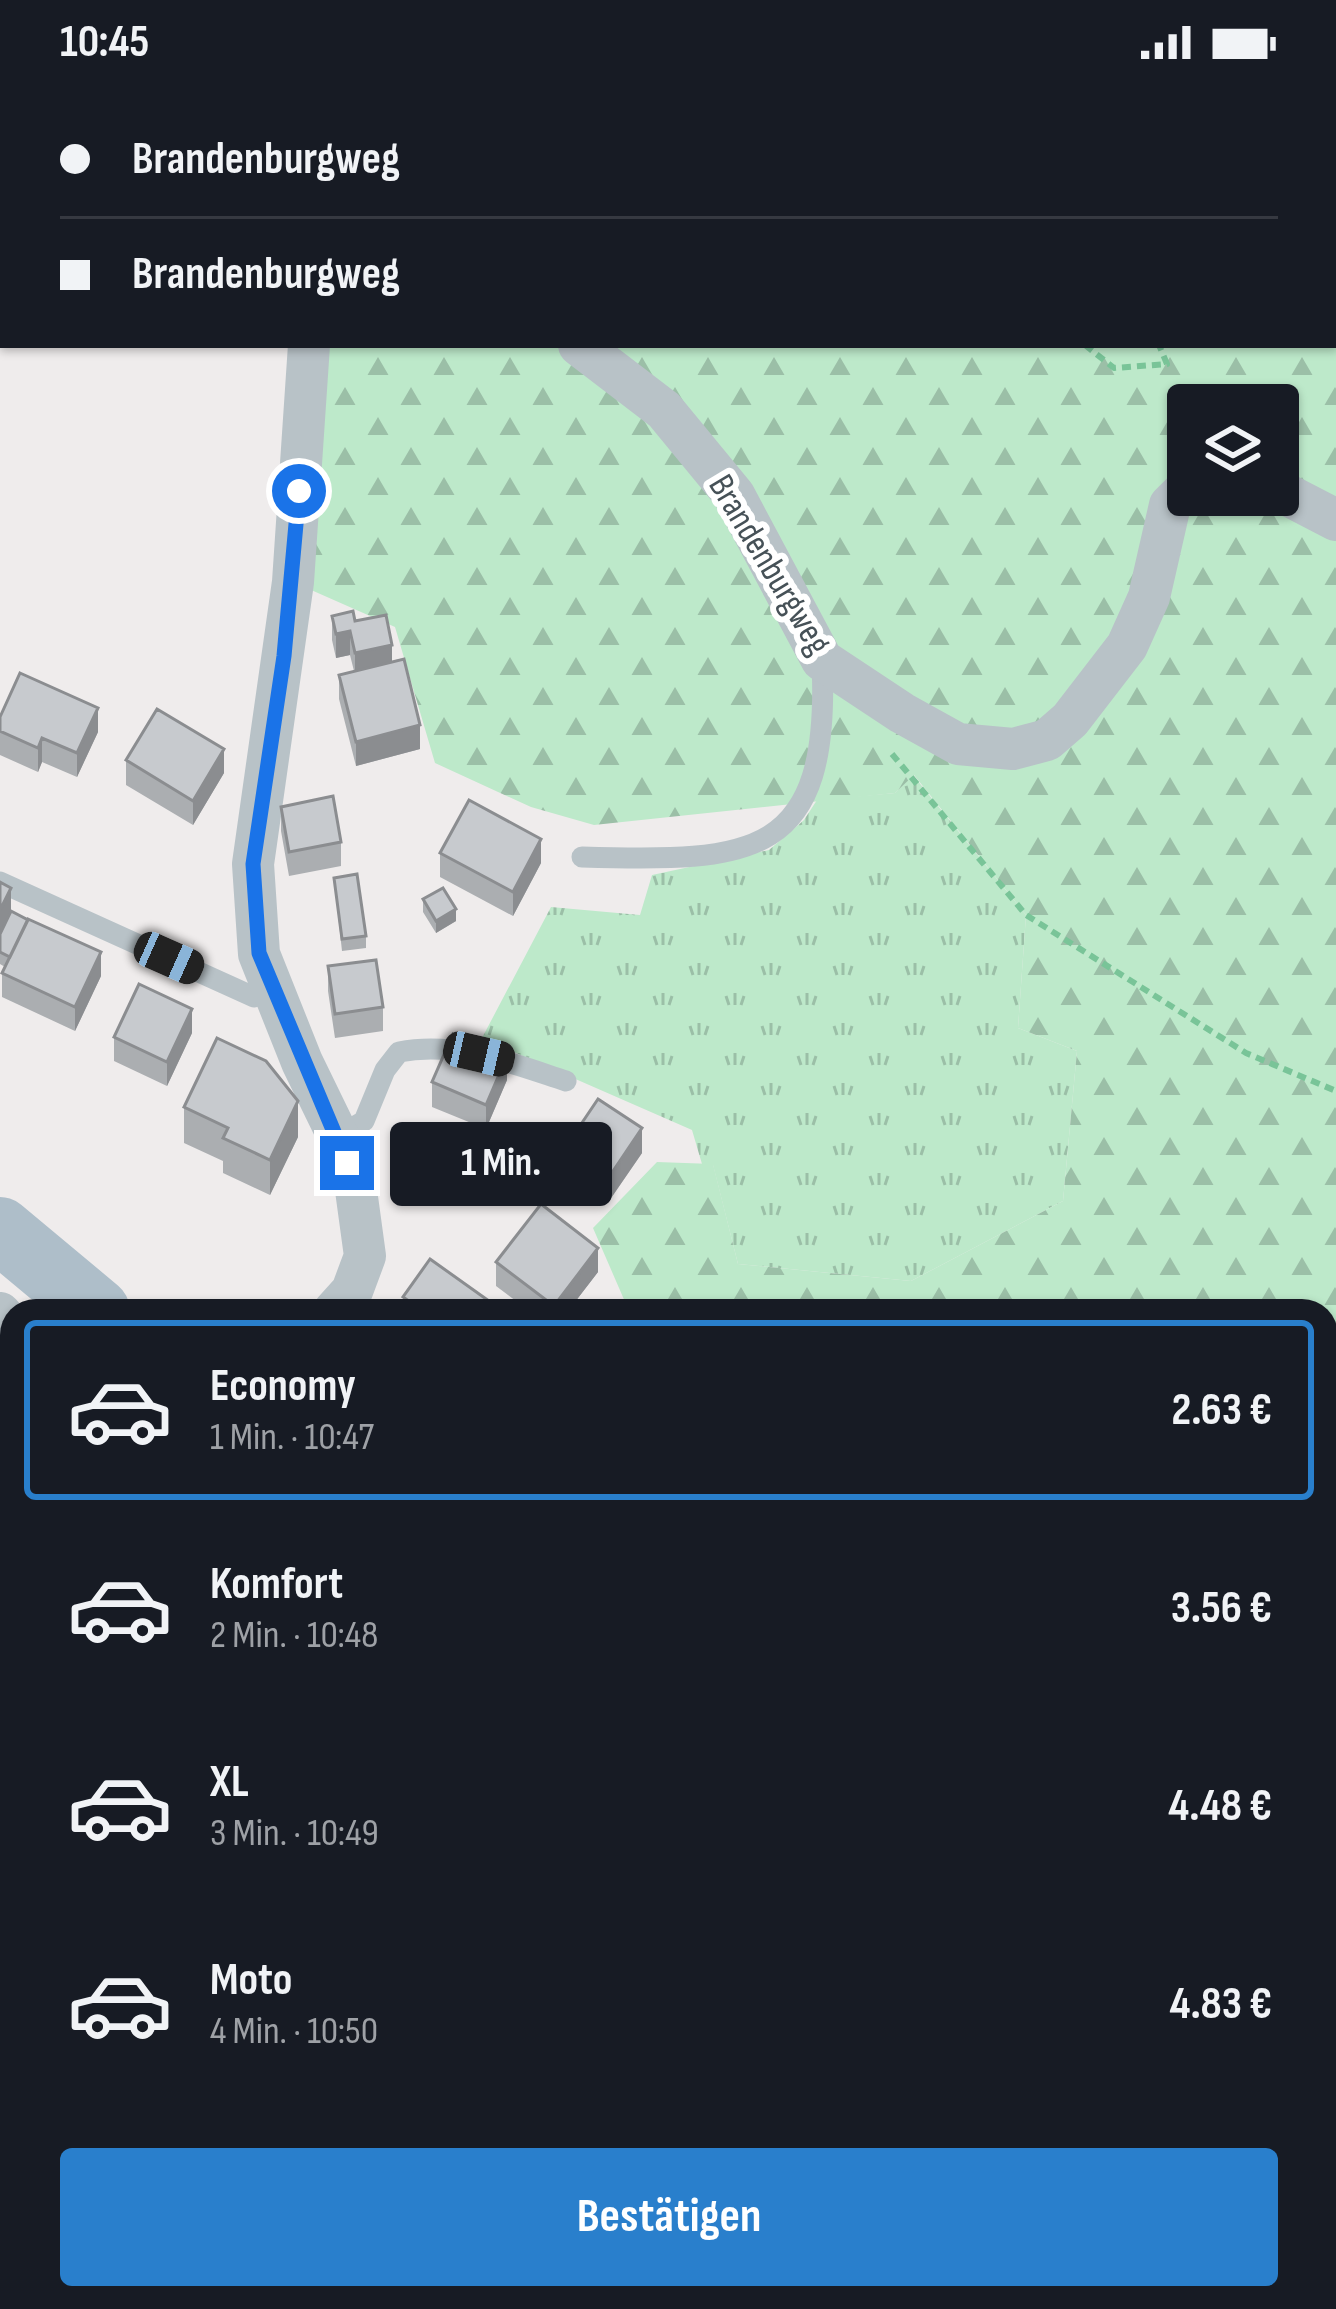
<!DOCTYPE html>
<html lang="de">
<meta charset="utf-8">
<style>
:root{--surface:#171b24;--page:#20242c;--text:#f1f3f6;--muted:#9ea1a6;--line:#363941;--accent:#297fcc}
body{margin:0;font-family:"Sofia Sans Condensed",sans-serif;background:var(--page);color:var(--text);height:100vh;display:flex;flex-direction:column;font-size:45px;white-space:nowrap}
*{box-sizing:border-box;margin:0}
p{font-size:39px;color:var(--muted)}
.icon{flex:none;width:66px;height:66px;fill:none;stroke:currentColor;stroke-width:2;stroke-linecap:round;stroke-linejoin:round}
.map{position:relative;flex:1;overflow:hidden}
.drawer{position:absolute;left:0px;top:1215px;width:1338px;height:1011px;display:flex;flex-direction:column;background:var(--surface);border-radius:36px 36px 0 0;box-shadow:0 3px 9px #0004}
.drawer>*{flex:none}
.guide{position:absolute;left:0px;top:0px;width:1338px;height:264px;box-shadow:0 3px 9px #0004;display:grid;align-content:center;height:264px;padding:0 60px;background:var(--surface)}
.buttons{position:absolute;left:1167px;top:300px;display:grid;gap:24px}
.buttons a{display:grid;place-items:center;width:132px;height:132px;border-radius:12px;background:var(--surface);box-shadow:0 3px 9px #0004;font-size:60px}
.end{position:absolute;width:54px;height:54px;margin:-27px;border:15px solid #1a73e8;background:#fff;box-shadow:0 0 0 6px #fff}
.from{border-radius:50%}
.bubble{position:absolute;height:84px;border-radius:12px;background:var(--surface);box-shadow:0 3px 9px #0004;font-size:39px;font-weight:700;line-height:84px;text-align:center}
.car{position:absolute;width:36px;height:72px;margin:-36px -18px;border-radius:15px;box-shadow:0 0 9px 3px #0007;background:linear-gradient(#222 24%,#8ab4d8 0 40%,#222 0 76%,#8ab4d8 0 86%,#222 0)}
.guide b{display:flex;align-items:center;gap:42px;height:114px;font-size:45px}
.guide b+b{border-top:3px solid var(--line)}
.guide i{width:30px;height:30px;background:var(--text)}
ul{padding:21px 0 0;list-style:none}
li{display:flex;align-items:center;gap:36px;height:180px;margin:0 24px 18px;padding:0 36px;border:6px solid transparent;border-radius:12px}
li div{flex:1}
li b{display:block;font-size:45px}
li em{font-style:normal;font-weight:700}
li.selected{border-color:var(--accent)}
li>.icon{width:108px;height:108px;stroke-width:1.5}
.cta{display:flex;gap:24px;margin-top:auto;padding:24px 60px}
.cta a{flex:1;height:138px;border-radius:12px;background:var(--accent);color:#fff;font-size:48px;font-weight:700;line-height:138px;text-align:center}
.status{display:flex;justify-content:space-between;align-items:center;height:84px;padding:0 60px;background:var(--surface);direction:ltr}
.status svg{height:33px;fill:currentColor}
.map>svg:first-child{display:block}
</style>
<div class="status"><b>10:45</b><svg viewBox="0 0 49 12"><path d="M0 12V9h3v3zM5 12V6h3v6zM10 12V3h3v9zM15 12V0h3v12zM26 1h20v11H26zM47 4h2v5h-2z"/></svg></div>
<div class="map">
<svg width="1336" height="2225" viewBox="0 0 1336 2225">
<defs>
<pattern id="grass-tufts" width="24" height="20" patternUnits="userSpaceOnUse" patternTransform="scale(3)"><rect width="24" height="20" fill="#bde9ca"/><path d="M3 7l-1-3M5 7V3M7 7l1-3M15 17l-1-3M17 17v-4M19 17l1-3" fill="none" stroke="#9bbfa7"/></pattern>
<pattern id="forest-firs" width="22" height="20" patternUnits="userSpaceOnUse" patternTransform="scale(3)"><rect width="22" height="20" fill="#bde9ca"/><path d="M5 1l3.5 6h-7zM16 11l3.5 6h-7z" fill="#9bbfa7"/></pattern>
</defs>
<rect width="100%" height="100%" fill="#efecec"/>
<!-- grass -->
<path fill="url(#grass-tufts)" d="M 913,691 L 1026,831 L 1018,944 L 1077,967 L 1063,1117 L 911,1197 L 738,1180 L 713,1081 L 702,1080 L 692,1046 L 482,954 L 551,823 L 640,831 L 652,791 L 769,766 L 804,736 L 817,716 L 895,709 Z
M 0,1245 L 12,1258 L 12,1659 L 0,1658 Z"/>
<!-- forest -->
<path fill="url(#forest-firs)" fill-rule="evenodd" d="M 280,0 L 1336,0 L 1336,1678 L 1326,1675 L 1326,1227 L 629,1227 L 593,1144 L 657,1078 L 713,1080 L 738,1180 L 911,1197 L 1063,1117 L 1077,967 L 1018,944 L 1026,831 L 914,691 L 895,709 L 594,741 L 531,723 L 435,679 L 395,543 L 293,498 L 302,261 L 1335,261 L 1335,3 ZM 1188,321 L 1278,321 L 1278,411 L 1188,411 Z"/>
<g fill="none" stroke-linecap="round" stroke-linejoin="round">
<!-- path -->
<path stroke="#79c498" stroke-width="6" stroke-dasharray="9 6" stroke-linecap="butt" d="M 1076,0 L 1076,3
M 1085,261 L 1114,284 L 1167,280 L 1159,261
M 892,670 L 1026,831 L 1246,969 L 1336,1007"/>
<!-- lane -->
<path stroke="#b8c2c7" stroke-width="21" d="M 582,773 C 754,778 831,775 822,577
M 0,798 L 254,913 L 273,904
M 338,1052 L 364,1037 L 385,986 L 399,968 C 457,957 511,979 566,997
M 0,1841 L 12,1806"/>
<!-- street -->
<path stroke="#b8c2c7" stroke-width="42" d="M 283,0 L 283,3
M 309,261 L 293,498 L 253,780 L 259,870 L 302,978 L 338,1052 L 356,1106 L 365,1172 L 352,1207 L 334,1227
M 579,261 L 664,326 L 734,411 L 822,576 L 902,629 L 958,660 L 1013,665 L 1047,656 L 1070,636 L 1127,562 L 1149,513 L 1170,421 L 1188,403
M 1278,406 L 1336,436
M 0,1229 L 12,1243
M 0,1676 L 12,1680
M 1326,2143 L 1336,2149
M 157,2225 L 158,2214"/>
<!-- primary -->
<path stroke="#aebec9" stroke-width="66" d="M 0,1146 L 97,1227
M 1292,2214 L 1300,2225"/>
</g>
<!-- wall -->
<path fill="#abaeb1" d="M 332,532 L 355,537 L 392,578 L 420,665 L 356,682 L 339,615 L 339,591 L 354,587 L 350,571 L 336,574 L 332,556 Z
M 0,633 L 98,648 L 77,693 L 42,678 L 38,688 L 0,671 Z
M 126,676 L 224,689 L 193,741 L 126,701 Z
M 281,723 L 341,758 L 341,782 L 289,792 L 281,747 Z
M 440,769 L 541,779 L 513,832 L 440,793 Z
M 334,794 L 366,852 L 366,864 L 342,867 Z
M 0,798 L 11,827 L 101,892 L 75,947 L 2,913 L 2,889 L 5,883 L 0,880 Z
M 423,815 L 456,837 L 436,849 L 423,828 Z
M 328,882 L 383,923 L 383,947 L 335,954 L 328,907 Z
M 192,949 L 167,1002 L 114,977 L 114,953 Z
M 507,996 L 486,1045 L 432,1023 L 432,998 Z
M 184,1023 L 298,1053 L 270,1111 L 223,1089 L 223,1077 L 184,1059 Z
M 565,1064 L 642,1069 L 609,1117 L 565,1088 Z
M 496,1178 L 598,1188 L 568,1227 L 529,1227 L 496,1202 Z
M 403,1213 L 503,1227 L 403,1227 Z
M 1326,1677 L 1336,1680 L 1336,1797 L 1326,1794 L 1326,1763 L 1335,1731 L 1326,1728 Z
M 12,1998 L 12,2097 L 2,2095 L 2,2071 Z
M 1336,2040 L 1336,2107 L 1327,2105 L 1327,2069 Z
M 259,2214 L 296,2214 L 296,2225 L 260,2225 Z
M 919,2214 L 962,2214 L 962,2222 L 919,2221 Z"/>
<!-- shaded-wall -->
<path fill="#8b8d90" d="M 350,547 L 350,571 L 336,574 L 336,550 Z
M 392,561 L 392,585 L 355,593 L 355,569 Z
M 98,624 L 98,648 L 77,693 L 77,669 Z
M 420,641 L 420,665 L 356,682 L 356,658 Z
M 42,654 L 42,678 L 38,688 L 38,664 Z
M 224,665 L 224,689 L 193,741 L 193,717 Z
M 541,755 L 541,779 L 513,832 L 513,808 Z
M 11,804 L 11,839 L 0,861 L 0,826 Z
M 456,825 L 456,837 L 436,849 L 436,837 Z
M 101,868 L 101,892 L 75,947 L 75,923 Z
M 192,925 L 192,949 L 167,1002 L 167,978 Z
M 507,972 L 507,996 L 486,1045 L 486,1021 Z
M 298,1017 L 298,1053 L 270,1111 L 270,1076 Z
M 642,1044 L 642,1069 L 609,1117 L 609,1093 Z
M 598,1164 L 598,1188 L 568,1227 L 554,1227 L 554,1222 Z"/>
<!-- building -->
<path fill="#c7cace" stroke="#8b8d90" stroke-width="3" d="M 353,527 L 355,537 L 386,531 L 392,561 L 355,569 L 350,547 L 336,550 L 332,532 Z
M 404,575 L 420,641 L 356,658 L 339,591 Z
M 20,589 L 98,624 L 77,669 L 42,654 L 38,664 L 0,647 L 0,633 Z
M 157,625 L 224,665 L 193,717 L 126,676 Z
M 333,712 L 341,758 L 289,768 L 281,723 Z
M 469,716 L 541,755 L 513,808 L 440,769 Z
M 357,790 L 366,852 L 342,855 L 334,794 Z
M 0,798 L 11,804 L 0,826 Z
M 443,804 L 456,825 L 436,837 L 423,815 Z
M 11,827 L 28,836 L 10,873 L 0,868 L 0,850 Z
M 28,835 L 101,868 L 75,923 L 2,889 Z
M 376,876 L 383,923 L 335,930 L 328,882 Z
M 139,900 L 192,925 L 167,978 L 114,953 Z
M 453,950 L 507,972 L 486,1021 L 432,998 Z
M 217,954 L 266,977 L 298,1017 L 270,1076 L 223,1054 L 228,1044 L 184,1023 Z
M 598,1015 L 642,1044 L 609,1093 L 565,1064 Z
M 541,1120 L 598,1164 L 554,1222 L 496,1178 Z
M 430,1175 L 503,1227 L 423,1227 L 403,1213 Z
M 1326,1677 L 1336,1680 L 1336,1719 L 1326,1716 Z
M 1336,1728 L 1336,1773 L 1326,1770 L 1326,1763 Z
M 11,1998 L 12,1998 L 12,2072 L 2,2071 Z
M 1336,2040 L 1336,2072 L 1327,2069 Z
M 67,2214 L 128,2214 L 126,2225 L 66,2225 Z
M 261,2214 L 296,2214 L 296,2217 L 261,2220 Z
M 842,2214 L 895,2214 L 895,2221 L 913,2221 L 913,2225 L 833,2225 L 833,2216 L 842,2216 Z"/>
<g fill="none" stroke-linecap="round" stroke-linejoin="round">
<!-- route -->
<path stroke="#1a73e8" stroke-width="15" d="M 299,407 L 284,572 L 253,780 L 259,869 L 347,1079"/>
</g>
<g text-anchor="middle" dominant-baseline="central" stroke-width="12" stroke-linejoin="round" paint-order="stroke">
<!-- street labels -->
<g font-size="36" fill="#465157" stroke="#fff">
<text transform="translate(769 481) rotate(59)">Brandenburgweg</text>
</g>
</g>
</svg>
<div class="buttons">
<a><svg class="icon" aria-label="layers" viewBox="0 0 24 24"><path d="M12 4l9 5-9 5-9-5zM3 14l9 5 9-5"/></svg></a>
</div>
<i class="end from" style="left:299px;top:407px"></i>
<i class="end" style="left:347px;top:1079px"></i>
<div class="bubble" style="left:390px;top:1038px;width:222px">1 Min.</div>
<i class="car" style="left:169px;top:874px;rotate:114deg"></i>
<i class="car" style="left:479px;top:970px;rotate:103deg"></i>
<div class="guide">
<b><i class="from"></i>Brandenburgweg</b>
<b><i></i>Brandenburgweg</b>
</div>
<section class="drawer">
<ul>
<li class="selected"><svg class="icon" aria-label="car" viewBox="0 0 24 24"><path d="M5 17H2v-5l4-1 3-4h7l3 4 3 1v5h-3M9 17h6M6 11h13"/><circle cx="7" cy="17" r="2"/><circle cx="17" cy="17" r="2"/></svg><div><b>Economy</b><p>1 Min. · 10:47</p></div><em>2.63 €</em></li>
<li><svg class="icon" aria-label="car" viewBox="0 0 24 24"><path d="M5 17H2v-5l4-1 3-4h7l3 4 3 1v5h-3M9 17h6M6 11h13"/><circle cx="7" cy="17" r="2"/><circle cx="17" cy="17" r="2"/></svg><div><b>Komfort</b><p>2 Min. · 10:48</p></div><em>3.56 €</em></li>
<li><svg class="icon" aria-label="car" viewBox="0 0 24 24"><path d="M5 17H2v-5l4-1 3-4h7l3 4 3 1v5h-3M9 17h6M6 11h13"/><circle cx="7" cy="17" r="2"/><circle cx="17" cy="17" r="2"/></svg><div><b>XL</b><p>3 Min. · 10:49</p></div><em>4.48 €</em></li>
<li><svg class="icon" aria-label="car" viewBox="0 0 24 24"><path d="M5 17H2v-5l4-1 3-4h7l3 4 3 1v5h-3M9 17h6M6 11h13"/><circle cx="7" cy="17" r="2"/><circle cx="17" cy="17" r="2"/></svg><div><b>Moto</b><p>4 Min. · 10:50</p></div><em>4.83 €</em></li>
</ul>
<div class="cta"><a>Bestätigen</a></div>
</section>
</div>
